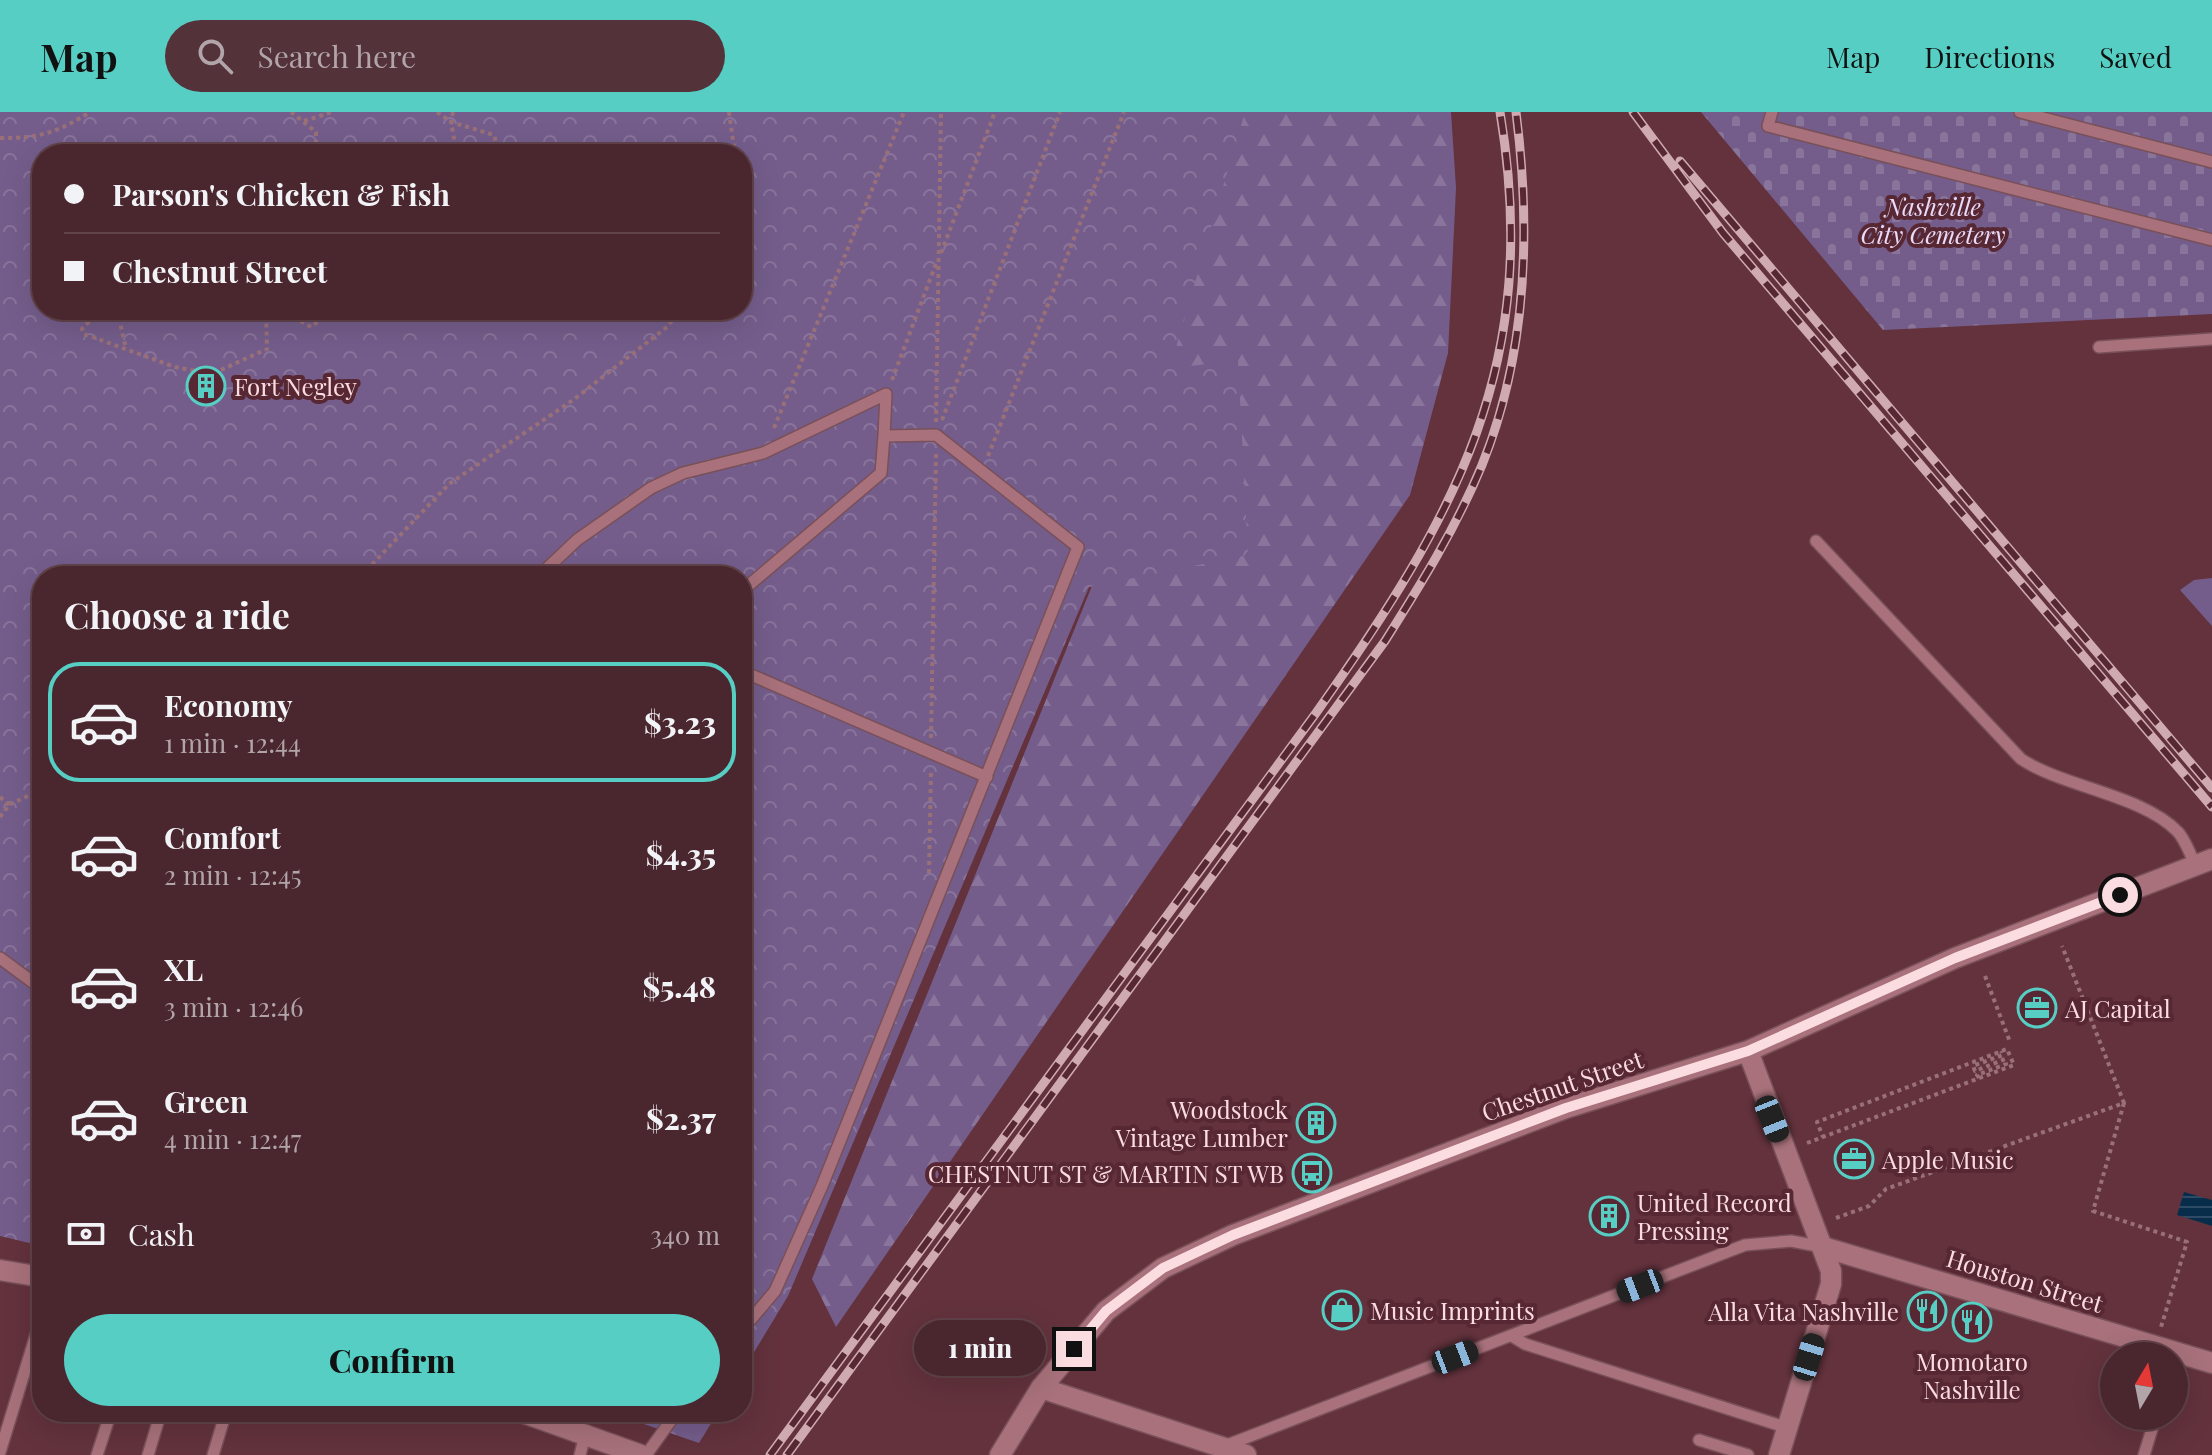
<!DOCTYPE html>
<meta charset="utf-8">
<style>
:root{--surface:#4a262e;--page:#54323a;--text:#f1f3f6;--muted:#b2a5aa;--line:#61434a;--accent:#56cec3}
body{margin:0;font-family:"Playfair Display",serif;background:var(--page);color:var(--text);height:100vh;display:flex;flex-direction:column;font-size:30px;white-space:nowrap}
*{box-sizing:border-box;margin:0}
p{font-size:26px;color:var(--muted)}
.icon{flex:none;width:44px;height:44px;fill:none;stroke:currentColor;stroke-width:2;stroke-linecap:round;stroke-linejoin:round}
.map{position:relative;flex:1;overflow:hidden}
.drawer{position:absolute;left:32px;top:454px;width:720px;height:856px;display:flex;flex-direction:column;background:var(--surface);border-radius:32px;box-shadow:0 8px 32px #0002,0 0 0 2px var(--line)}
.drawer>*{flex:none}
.banner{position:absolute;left:32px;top:32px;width:720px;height:176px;border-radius:32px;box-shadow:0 8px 32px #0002,0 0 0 2px var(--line);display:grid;align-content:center;height:176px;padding:0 32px;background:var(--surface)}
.needle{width:52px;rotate:10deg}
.fabs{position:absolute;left:2100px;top:1230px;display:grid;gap:16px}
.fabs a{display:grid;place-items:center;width:88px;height:88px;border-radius:50%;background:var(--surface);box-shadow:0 8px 32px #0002,0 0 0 2px var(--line);font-size:40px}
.end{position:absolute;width:36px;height:36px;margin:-18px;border:10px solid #fbdce1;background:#111;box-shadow:0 0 0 4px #111}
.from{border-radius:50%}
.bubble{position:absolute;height:56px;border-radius:28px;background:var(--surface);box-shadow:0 8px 32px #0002,0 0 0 2px var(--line);font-size:26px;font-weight:800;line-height:56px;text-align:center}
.car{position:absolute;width:24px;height:48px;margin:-24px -12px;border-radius:10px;box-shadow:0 0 6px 2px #0007;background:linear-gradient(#222 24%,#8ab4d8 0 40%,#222 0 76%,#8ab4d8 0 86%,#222 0)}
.banner b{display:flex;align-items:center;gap:28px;height:76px;font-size:30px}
.banner b+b{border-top:2px solid var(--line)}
.banner i{width:20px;height:20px;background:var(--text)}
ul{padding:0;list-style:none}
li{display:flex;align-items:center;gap:24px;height:120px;margin:0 16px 12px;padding:0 16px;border:4px solid transparent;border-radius:32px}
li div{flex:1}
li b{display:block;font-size:30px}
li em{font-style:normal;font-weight:800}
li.on{border-color:var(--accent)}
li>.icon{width:72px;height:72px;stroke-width:1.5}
h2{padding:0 32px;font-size:36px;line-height:96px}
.pay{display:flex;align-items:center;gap:20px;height:88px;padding:0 32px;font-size:30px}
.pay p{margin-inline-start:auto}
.cta{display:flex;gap:16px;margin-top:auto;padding:16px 32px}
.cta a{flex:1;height:92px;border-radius:48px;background:var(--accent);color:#111;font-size:32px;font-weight:800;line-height:92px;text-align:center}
header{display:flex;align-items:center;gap:48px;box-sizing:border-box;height:112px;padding:0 40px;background:var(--accent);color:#111}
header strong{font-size:38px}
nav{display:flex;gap:44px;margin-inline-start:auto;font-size:28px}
.search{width:560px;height:72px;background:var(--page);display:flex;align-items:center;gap:20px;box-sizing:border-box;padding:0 28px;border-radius:44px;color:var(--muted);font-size:30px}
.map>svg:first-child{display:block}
</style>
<header>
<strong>Map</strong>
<div class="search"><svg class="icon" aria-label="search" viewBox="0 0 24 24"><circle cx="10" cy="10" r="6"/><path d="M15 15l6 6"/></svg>Search here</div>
<nav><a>Map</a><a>Directions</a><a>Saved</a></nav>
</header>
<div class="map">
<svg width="2212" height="1343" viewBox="0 0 2212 1343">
<defs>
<pattern id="forest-firs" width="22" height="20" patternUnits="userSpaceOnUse" patternTransform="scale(2)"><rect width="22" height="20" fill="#745d8b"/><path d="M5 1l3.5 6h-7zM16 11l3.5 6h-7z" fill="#89749b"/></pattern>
<pattern id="cemetery-stones" width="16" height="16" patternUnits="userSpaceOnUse" patternTransform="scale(2)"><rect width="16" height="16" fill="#745d8b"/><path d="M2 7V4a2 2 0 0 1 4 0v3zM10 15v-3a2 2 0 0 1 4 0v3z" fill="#89749b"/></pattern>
<pattern id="park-crowns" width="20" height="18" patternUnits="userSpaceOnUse" patternTransform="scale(2)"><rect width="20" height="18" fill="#745d8b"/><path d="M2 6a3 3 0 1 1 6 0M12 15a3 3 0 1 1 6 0" fill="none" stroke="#89749b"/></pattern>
<pattern id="water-rules" width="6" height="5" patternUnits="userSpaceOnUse" patternTransform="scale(2)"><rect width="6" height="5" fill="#082d4a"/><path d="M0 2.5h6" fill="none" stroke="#2d4b64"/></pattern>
</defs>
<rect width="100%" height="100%" fill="#63323d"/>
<!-- green -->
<path fill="#745d8b" d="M 2212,466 L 2212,514 L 2180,478 L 2194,468 Z"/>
<!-- forest -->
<path fill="url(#forest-firs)" d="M 1214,0 L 1451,0 L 1456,76 L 1448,241 L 1410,383 L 836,1215 L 812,1167 L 1100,454 Z"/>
<!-- cemetery -->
<path fill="url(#cemetery-stones)" d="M 1701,0 L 2212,0 L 2212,202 L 1883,218 Z"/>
<!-- park -->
<path fill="url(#park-crowns)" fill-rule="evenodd" d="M 0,0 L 1245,0 L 1170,256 L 1238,249 L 1248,443 L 1089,475 L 788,1184 L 742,1260 L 742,464 L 42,464 L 42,1134 L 0,1124 ZM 42,42 L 742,42 L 742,198 L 42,198 Z
M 609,1300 L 718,1300 L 699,1331 Z"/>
<!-- water -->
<path fill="url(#water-rules)" d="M 2184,1080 L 2212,1088 L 2212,1114 L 2177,1103 Z"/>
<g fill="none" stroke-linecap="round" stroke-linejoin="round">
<defs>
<path id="lane" d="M 1772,0 L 1768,14 L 2212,128
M 2020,0 L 2212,50
M 2099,235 L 2212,227
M 1816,429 L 2021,647 C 2063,675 2143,683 2178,720 C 2186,729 2190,743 2196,753
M 539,464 L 577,428 L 651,376 L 683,361 L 763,341 L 886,282 L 884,324 L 936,323 L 1078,435 L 822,1074 L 775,1179 L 742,1218
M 742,479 L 881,361 L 884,324
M 742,559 L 987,665
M 0,846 L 42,877
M 1512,1224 L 1525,1232 L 1788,1316
M 1699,1328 L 1748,1343
M 1222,1335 L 1745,1133 L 1791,1129 L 1823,1135
M 0,1340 L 42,1203
M 97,1343 L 111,1300
M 148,1343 L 161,1300
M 213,1343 L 226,1300
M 580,1343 L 585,1323
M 646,1343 L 677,1300
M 2144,1343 L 2156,1304"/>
<path id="street" d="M 1823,1135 L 2212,1251
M 1041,1276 L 1246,1343"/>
<path id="secondary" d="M 1748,939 L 1831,1159 L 1831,1172 L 1779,1343
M 0,1158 L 42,1165
M 521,1300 L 641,1343
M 1000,1343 L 1041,1276 L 1106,1199 L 1163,1156 L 1233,1123 L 1566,996 L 1748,939 L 1955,846 L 2212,747"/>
</defs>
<!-- lane casing -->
<use href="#lane" stroke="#795059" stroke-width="14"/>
<!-- street casing -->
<use href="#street" stroke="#795059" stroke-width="23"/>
<!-- secondary casing -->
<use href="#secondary" stroke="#795059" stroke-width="23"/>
<!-- path -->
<path stroke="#9a7078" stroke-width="4" stroke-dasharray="4 4" stroke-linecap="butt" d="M 291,0 L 316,20 L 316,42
M 437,0 L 451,10 L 494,23 L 496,30 L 487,42
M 453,0 L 451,10 L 457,42
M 729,0 L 735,42
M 304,9 L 332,0
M 0,26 C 39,26 57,21 90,0
M 941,141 L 995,0
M 100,198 L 82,217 L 84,222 L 175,255 L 212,262 L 267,237 L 266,198
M 117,198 L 126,237
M 305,198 L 298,202 L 299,208 L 311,215 L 320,208 L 313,198
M 892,268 L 937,149
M 942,308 L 1060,0
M 936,310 L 941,0
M 774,316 L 904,0
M 988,344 L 1124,0
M 361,464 L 449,372 L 573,288 L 667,215 L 680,198
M 931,626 L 936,342
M 0,685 L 9,693
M 0,705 L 9,693 L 42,677
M 929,761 L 931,658
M 1985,864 L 2010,930
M 1979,966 L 1977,963 L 2006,952 L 2005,947 L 1975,959 L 1973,954 L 2003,943 L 2001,939
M 2124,991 L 2093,1099 L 2187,1130 L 2161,1215
M 1807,1031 L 2014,953 L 2007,937 L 1817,1010 L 1823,1025
M 1836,1106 L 1869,1094 L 1886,1077 L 2124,991 L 2062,834"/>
<!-- lane -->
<use href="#lane" stroke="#a8717b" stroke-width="11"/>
<!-- street -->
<use href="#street" stroke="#a8717b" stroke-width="20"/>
<!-- secondary -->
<use href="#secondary" stroke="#a8717b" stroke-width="20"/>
<defs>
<path id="rail" d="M 1633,0 L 1723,121 L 2212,695
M 1680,49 L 2212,676
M 770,1343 L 1316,601 C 1457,402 1542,252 1500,0
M 787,1343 L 1385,529 C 1421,472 1456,416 1482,353 C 1527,242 1531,118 1516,0"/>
</defs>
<!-- rail casing -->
<use href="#rail" stroke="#cfabb1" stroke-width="9"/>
<!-- rail -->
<use href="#rail" stroke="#572833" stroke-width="6" stroke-dasharray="18" stroke-linecap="butt"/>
</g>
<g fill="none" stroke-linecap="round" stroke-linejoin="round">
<!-- route -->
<path stroke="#fbdce1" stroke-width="10" d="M 1074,1237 L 1106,1199 L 1163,1156 L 1233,1123 L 1566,996 L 1748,939 L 1955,846 L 2120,783"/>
</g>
<!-- icons -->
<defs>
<symbol id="building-ring" viewBox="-11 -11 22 22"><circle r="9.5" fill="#572833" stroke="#56cec3" stroke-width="1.5"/><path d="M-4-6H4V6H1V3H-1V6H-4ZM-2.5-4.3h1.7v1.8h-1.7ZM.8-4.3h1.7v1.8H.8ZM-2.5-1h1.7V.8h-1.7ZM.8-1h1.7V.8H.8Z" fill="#56cec3"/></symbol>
<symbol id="office-ring" viewBox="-11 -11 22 22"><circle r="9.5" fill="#572833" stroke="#56cec3" stroke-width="1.5"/><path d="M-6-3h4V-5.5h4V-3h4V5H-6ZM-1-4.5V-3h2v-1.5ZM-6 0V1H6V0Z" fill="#56cec3"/></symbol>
<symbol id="bus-ring" viewBox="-11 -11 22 22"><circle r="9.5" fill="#572833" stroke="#56cec3" stroke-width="1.5"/><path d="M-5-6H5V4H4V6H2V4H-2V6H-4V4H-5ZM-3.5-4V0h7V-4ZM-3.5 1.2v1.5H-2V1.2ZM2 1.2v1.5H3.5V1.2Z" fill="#56cec3"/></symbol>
<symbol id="shop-ring" viewBox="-11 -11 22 22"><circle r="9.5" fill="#572833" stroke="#56cec3" stroke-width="1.5"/><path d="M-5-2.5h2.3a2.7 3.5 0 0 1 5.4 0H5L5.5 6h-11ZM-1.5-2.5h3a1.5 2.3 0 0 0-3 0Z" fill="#56cec3"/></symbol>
<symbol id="restaurant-ring" viewBox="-11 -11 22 22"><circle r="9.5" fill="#572833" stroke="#56cec3" stroke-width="1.5"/><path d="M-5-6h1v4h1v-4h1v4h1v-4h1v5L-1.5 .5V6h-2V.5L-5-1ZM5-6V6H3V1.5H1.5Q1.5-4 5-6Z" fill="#56cec3"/></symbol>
</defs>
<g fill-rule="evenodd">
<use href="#building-ring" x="184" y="252" width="44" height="44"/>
<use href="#office-ring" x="2015" y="874" width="44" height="44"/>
<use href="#building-ring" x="1294" y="989" width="44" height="44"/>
<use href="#office-ring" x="1832" y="1025" width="44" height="44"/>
<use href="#bus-ring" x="1290" y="1039" width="44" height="44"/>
<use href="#building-ring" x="1587" y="1082" width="44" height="44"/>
<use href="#shop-ring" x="1320" y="1176" width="44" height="44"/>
<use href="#restaurant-ring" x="1905" y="1177" width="44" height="44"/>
<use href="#restaurant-ring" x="1950" y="1188" width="44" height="44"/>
</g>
<g text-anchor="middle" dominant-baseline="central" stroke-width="8" stroke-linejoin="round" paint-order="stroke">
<!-- park labels -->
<g font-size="24" font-style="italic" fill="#eadbfa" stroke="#572833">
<text x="1933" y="94">Nashville<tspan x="1933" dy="28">City Cemetery</tspan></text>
</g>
<!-- poi labels -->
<g font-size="24" fill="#fbdce1" stroke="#572833" text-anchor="start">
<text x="234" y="274">Fort Negley</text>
<text x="2065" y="896">AJ Capital</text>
<text x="1288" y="997" text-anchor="end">Woodstock<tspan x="1288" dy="28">Vintage Lumber</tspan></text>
<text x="1882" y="1047">Apple Music</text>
<text x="1284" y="1061" text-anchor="end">CHESTNUT ST &amp; MARTIN ST WB</text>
<text x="1637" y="1090">United Record<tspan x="1637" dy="28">Pressing</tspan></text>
<text x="1370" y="1198">Music Imprints</text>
<text x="1899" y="1199" text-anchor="end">Alla Vita Nashville</text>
<text x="1972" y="1249" text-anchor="middle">Momotaro<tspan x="1972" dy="28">Nashville</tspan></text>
</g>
<!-- street labels -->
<g font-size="24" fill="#fbdce1" stroke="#572833">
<text transform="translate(1562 973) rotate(-19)">Chestnut Street</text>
<text transform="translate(2025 1168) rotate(17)">Houston Street</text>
</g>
</g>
</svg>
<div class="fabs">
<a><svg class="needle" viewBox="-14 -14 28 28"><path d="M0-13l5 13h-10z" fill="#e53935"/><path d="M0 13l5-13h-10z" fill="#b2a5aa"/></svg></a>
</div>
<i class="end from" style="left:2120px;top:783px"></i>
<i class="end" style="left:1074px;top:1237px"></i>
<div class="bubble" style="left:914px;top:1208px;width:132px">1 min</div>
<i class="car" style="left:1772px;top:1007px;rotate:158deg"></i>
<i class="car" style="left:1640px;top:1174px;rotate:249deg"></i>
<i class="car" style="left:1455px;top:1245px;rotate:69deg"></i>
<i class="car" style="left:1809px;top:1245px;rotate:17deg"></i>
<div class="banner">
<b><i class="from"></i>Parson's Chicken &amp; Fish</b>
<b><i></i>Chestnut Street</b>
</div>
<section class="drawer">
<h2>Choose a ride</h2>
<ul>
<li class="on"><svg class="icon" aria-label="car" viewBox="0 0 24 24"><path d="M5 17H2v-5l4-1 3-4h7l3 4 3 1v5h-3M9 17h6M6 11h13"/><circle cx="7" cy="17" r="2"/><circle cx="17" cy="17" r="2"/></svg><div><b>Economy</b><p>1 min · 12:44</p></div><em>$3.23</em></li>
<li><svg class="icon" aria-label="car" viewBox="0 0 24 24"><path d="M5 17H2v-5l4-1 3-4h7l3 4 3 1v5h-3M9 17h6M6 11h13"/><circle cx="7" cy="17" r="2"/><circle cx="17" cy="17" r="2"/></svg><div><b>Comfort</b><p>2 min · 12:45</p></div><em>$4.35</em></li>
<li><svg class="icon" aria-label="car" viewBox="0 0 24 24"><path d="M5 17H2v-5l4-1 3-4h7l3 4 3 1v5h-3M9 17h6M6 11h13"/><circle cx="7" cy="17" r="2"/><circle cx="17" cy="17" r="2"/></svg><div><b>XL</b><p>3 min · 12:46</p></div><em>$5.48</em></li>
<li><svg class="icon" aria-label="car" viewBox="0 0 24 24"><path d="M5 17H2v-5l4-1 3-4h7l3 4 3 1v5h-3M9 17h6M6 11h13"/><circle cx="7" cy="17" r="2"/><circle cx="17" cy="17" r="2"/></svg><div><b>Green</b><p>4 min · 12:47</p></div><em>$2.37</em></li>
</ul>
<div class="pay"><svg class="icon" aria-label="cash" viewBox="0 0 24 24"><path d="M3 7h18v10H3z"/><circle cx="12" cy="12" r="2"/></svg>Cash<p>340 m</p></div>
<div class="cta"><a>Confirm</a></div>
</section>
</div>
